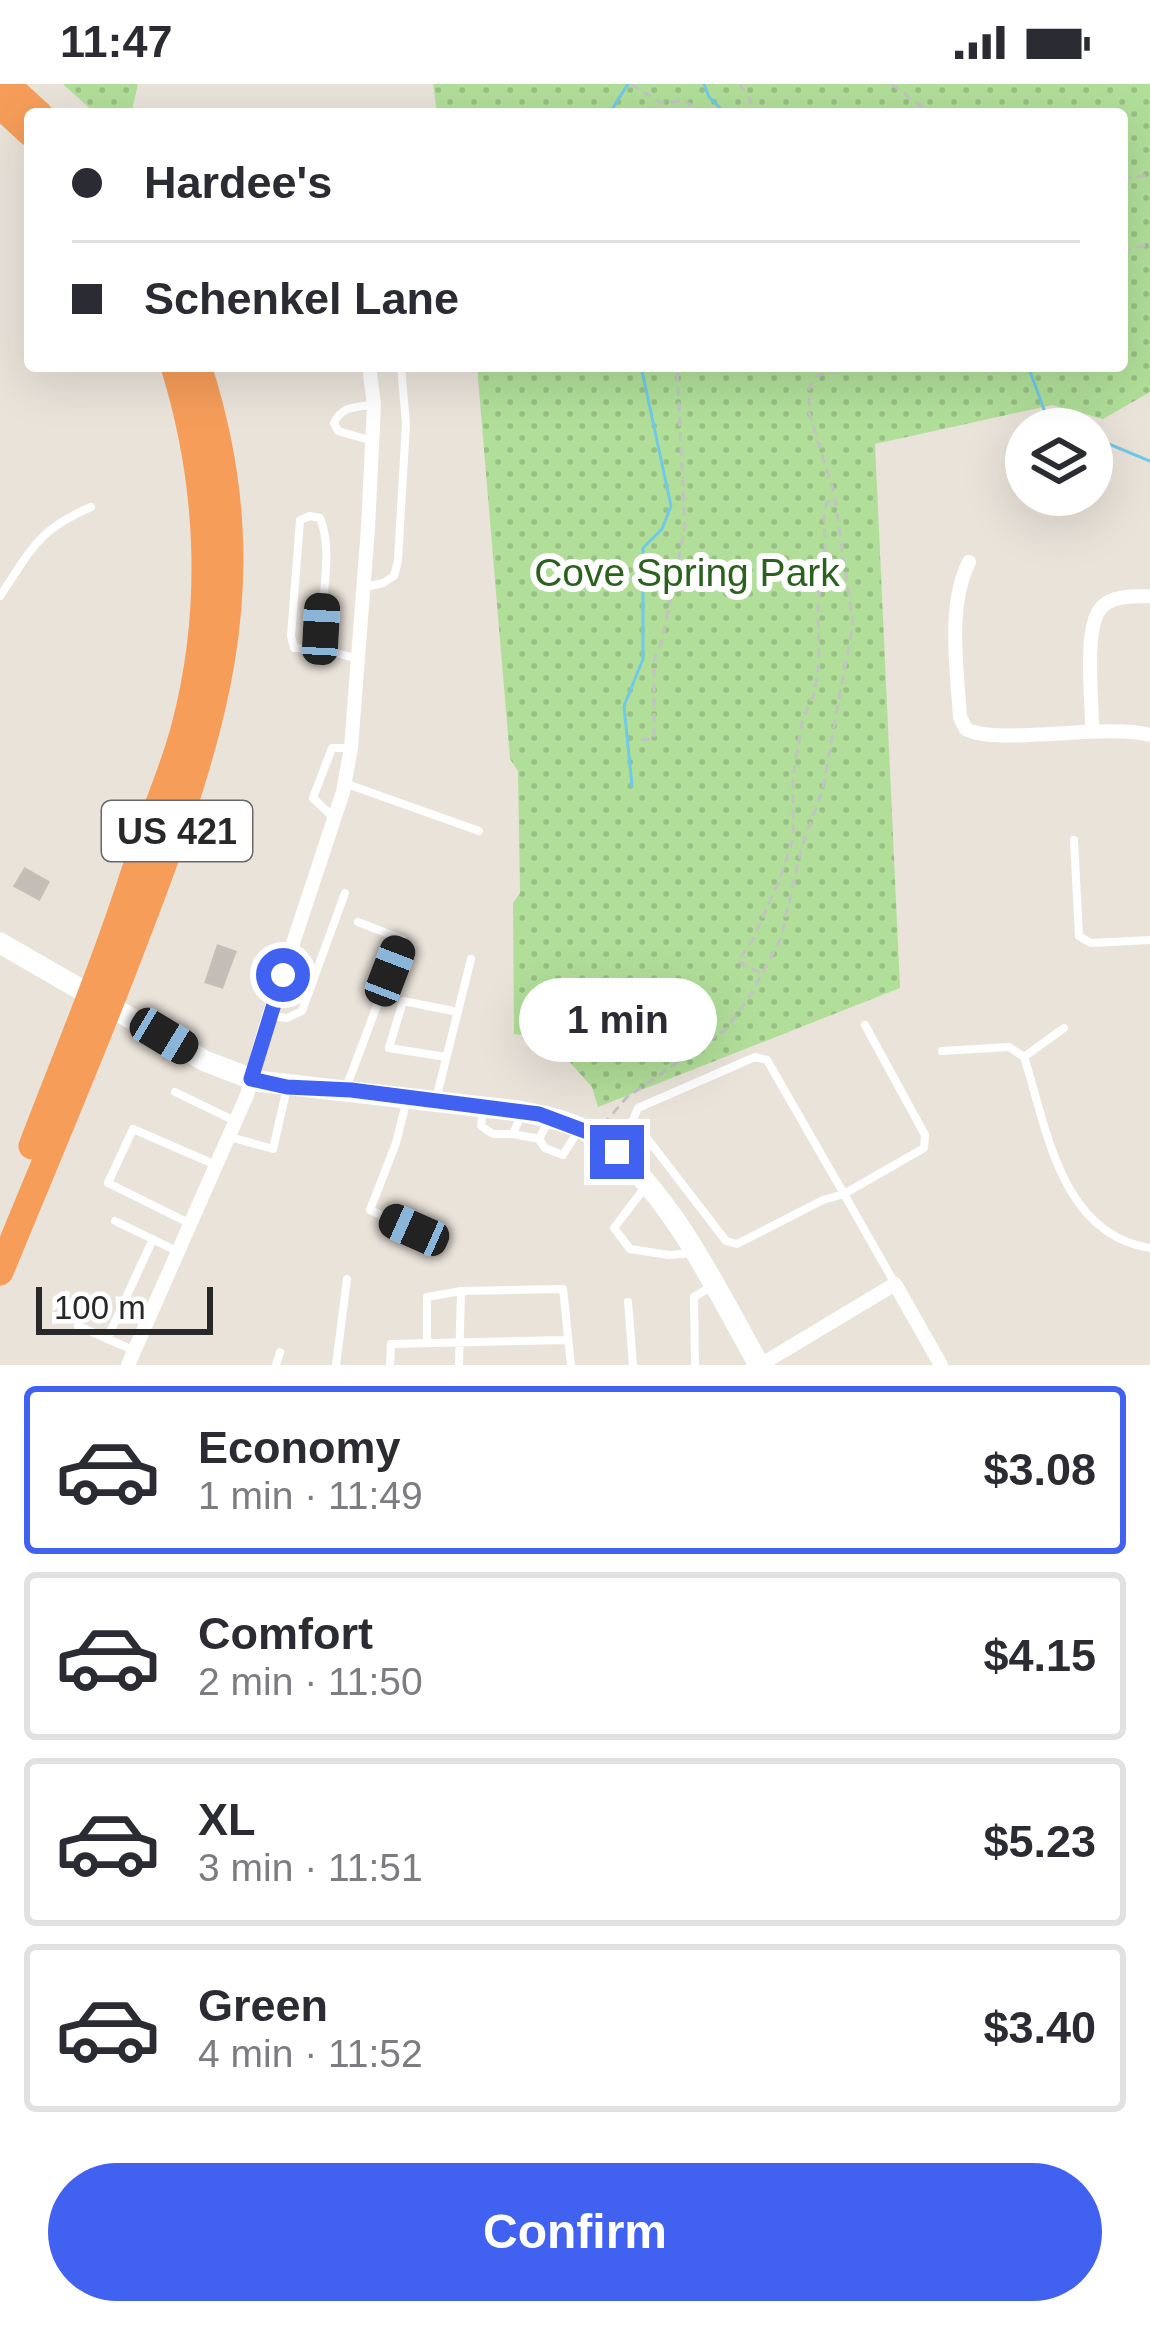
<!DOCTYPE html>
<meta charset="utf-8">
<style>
:root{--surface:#fff;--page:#f2f2f3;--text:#2b2b33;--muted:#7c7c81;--line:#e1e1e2;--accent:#4162f1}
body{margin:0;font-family:Helvetica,sans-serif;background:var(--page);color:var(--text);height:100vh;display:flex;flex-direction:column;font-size:45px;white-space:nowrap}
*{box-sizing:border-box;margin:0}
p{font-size:39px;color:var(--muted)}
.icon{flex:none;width:66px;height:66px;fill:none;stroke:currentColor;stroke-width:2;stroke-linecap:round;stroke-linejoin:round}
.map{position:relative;height:1281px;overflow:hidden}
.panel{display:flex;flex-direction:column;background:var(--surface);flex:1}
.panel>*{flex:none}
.hud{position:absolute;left:24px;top:24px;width:1104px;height:264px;border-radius:12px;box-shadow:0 12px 48px #0002;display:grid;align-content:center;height:264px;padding:0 48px;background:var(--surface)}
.buttons{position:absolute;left:1005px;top:324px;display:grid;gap:24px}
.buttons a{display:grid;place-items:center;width:108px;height:108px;border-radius:50%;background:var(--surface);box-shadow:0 12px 48px #0002;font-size:60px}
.scale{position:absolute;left:36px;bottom:30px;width:177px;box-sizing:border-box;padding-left:12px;border:6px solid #282828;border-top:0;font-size:33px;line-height:42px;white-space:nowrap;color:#282828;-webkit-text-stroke:9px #fff;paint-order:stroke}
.end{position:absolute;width:54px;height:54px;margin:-27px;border:15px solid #4162f1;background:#fff;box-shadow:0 0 0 6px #fff}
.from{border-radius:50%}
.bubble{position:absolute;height:84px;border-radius:42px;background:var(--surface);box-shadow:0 12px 48px #0002;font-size:39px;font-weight:600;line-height:84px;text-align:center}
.car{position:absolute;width:36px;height:72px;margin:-36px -18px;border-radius:15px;box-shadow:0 0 9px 3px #0007;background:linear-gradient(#222 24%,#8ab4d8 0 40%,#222 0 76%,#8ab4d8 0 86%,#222 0)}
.hud b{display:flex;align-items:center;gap:42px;height:114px;font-size:45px}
.hud b+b{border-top:3px solid var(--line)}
.hud i{width:30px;height:30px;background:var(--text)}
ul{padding:21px 0 0;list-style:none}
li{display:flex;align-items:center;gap:36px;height:168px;margin:0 24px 18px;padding:0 24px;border:6px solid var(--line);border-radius:12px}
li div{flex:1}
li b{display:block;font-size:45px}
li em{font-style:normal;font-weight:600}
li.active{border-color:var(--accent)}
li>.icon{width:108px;height:108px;stroke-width:1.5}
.primary-button{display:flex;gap:24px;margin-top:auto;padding:24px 48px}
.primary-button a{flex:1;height:138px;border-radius:72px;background:var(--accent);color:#fff;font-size:48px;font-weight:600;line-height:138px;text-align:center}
.status{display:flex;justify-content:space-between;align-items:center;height:84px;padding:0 60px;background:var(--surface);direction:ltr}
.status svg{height:33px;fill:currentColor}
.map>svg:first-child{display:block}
</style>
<div class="status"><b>11:47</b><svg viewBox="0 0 49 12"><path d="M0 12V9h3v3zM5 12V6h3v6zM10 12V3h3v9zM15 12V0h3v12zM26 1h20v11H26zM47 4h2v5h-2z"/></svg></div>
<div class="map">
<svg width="1150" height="1281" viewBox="0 0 1150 1281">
<defs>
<pattern id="park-dots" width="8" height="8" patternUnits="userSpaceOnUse" patternTransform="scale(3)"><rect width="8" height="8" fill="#b1df99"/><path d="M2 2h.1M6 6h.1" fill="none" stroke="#98bf84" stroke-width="1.8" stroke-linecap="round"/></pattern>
</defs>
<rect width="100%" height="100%" fill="#eae3da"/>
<!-- park -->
<path fill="url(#park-dots)" d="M 63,0 L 138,0 L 131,30 L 96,30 Z
M 433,0 L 1150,0 L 1150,308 L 1103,335 L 1052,321 L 875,360 L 900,904 L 598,1023 L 592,1003 L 549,955 L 514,950 L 513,819 L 520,809 L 518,687 L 510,675 L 477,282 L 1122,282 L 1122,30 L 437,30 Z"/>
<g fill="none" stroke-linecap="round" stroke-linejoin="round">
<!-- stream -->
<path stroke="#71c9e8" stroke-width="3" d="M 704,0 L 709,13 L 726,30
M 609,30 L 628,0
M 1028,282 L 1045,328 L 1076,345
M 1092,353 L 1150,377
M 632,702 L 624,622 L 643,575 L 643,464 L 662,445 L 671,422 L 641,282"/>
</g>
<!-- building -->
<path fill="#c2bdb7" stroke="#c5bfb4" stroke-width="3" d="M 25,785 L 48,798 L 39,815 L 15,802 Z
M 218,862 L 235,868 L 222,903 L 206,898 Z"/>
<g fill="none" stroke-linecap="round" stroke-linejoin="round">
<!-- path -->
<path stroke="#c3c3c3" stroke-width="3" stroke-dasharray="9 6" stroke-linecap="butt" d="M 631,0 L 661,19 L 683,17 L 710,30
M 740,0 L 758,30
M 892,0 L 931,30
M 644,30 L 654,18
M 723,30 L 731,25 L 744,30
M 1122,95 L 1150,91
M 1122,167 L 1150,160
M 965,282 L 994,289 L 999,282
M 641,656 L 654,655 L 654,576 L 662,557 L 685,443 L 677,282
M 760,889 L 738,877 L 752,857 L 780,795 L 793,754 L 793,694 L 802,637 L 814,610 L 819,579 L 818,521 L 825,467 L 824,425 L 833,411
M 603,1041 L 627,1013 L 726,945 L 750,912 L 781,854 L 802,762 L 822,708 L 853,539 L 834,409 L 809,328 L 809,306 L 815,293 C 844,280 874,289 906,282"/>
<!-- lane -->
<path stroke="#fff" stroke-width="8" d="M 372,321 C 357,323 341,322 334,339 L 338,347 L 373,357
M 365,503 L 383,499 L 394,492 L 398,477 L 406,340 L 401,282
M 0,512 C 32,465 37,446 91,423
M 324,565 L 294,564 L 291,552 L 300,436 L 310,432 L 320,434 C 336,474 316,522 324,565 L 357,575
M 347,700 L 479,747
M 333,733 L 313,714 L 332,664 L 350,664
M 1074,756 L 1079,852 L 1091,859 L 1150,856
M 270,932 L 287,934 L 302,927 L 345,809
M 865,941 L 925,1051 L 924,1064 L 844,1110 L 894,1198
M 942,967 L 1009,963 L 1024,973 C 1047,1044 1060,1150 1150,1164
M 446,973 L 389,964 L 403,917 L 458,928
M 755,973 L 767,976 L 844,1110 L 823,1116 L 737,1160 L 726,1157 L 633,1036 L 638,1024 Z
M 1024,973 L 1064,944
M 346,1004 L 402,855 L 358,838
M 175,1008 L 235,1037
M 407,1015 L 396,1059 L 370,1126 L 414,1146
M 436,1015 L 471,875
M 483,1024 L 481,1042 L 493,1050 L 513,1050 L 522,1029
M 513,1050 L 539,1055 L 548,1038
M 230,1053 L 273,1065 L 287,1004
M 539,1055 L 545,1064 L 563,1071 L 578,1047
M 646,1102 L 614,1144 L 630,1165 L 669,1171 L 691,1169
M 115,1137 L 177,1167
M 191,1140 L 108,1099 L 133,1045 L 216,1081
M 628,1218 L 633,1281
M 78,1242 L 133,1266
M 107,1255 L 153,1155
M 427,1259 L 427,1213 L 461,1207 L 563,1205 L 571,1281
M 276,1281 L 280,1268
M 336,1281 L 347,1195
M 390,1281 L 391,1260 L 568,1256
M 459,1281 L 461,1207
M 695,1281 L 694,1213 L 712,1202"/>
<!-- street -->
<path stroke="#fff" stroke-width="14" d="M 969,478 C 947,522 957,585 960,633 L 966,645 C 997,662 1103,639 1150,651
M 1092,646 C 1093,618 1082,540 1103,522 C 1115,511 1135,513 1150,512
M 128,1281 L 247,1011 L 266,941 L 343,708 L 351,664 L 368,444 L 374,321 L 369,282
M 760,1281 L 895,1200 L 941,1281"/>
<!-- secondary -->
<path stroke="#fff" stroke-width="21" d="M 0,859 L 205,977 L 257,997 L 519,1027 C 545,1032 575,1038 598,1054 C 668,1102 718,1208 759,1281"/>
<!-- highway -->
<path stroke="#f69d5a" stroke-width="27" d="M 6,0 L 39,30
M 0,21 L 30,49
M 32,1062 C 68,968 107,875 137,780 C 152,733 173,689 185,642 C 216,524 210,398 174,282
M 0,1188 C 45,1078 92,969 134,858 C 212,655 268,500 198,282"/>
</g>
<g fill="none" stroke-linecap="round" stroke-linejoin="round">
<!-- route -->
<path stroke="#4162f1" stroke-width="15" d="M 283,891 L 251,995 L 287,1003 L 351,1006 L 539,1030 L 590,1049 L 617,1068"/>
</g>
<g text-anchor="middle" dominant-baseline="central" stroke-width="12" stroke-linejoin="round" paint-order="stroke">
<!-- shield labels -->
<rect fill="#fff" stroke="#686868" stroke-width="3" x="102" y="717" width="150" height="60" rx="9"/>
<g font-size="36" font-weight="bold" fill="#282828">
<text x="177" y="747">US 421</text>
</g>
<!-- park labels -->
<g font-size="39" fill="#2b611d" stroke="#fff">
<text x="687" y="488">Cove Spring Park</text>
</g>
</g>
</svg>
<div class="buttons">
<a><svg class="icon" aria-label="layers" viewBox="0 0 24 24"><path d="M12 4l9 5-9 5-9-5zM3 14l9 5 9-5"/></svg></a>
</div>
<div class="scale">100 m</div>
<i class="end from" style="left:283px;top:891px"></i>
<i class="end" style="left:617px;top:1068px"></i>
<div class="bubble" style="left:519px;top:894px;width:198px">1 min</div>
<i class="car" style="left:321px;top:545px;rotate:3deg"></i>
<i class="car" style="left:390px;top:887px;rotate:21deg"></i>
<i class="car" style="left:164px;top:952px;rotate:121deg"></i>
<i class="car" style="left:414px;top:1146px;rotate:294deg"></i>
<div class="hud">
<b><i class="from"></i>Hardee's</b>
<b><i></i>Schenkel Lane</b>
</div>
</div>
<section class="panel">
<ul>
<li class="active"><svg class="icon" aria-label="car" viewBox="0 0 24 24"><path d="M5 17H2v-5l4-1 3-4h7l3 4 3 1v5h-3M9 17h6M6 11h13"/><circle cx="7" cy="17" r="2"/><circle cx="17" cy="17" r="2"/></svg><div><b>Economy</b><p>1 min · 11:49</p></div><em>$3.08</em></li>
<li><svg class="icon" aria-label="car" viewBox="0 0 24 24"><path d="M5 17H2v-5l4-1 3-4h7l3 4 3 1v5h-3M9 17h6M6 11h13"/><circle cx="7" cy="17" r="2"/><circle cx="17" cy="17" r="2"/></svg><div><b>Comfort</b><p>2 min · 11:50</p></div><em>$4.15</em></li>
<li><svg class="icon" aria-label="car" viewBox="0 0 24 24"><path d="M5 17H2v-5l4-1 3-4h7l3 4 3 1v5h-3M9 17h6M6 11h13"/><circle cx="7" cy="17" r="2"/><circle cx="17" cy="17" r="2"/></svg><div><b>XL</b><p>3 min · 11:51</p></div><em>$5.23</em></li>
<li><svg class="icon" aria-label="car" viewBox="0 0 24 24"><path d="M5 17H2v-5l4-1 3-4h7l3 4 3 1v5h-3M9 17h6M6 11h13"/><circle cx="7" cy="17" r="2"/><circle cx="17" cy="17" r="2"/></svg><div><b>Green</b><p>4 min · 11:52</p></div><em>$3.40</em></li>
</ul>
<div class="primary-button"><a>Confirm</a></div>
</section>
